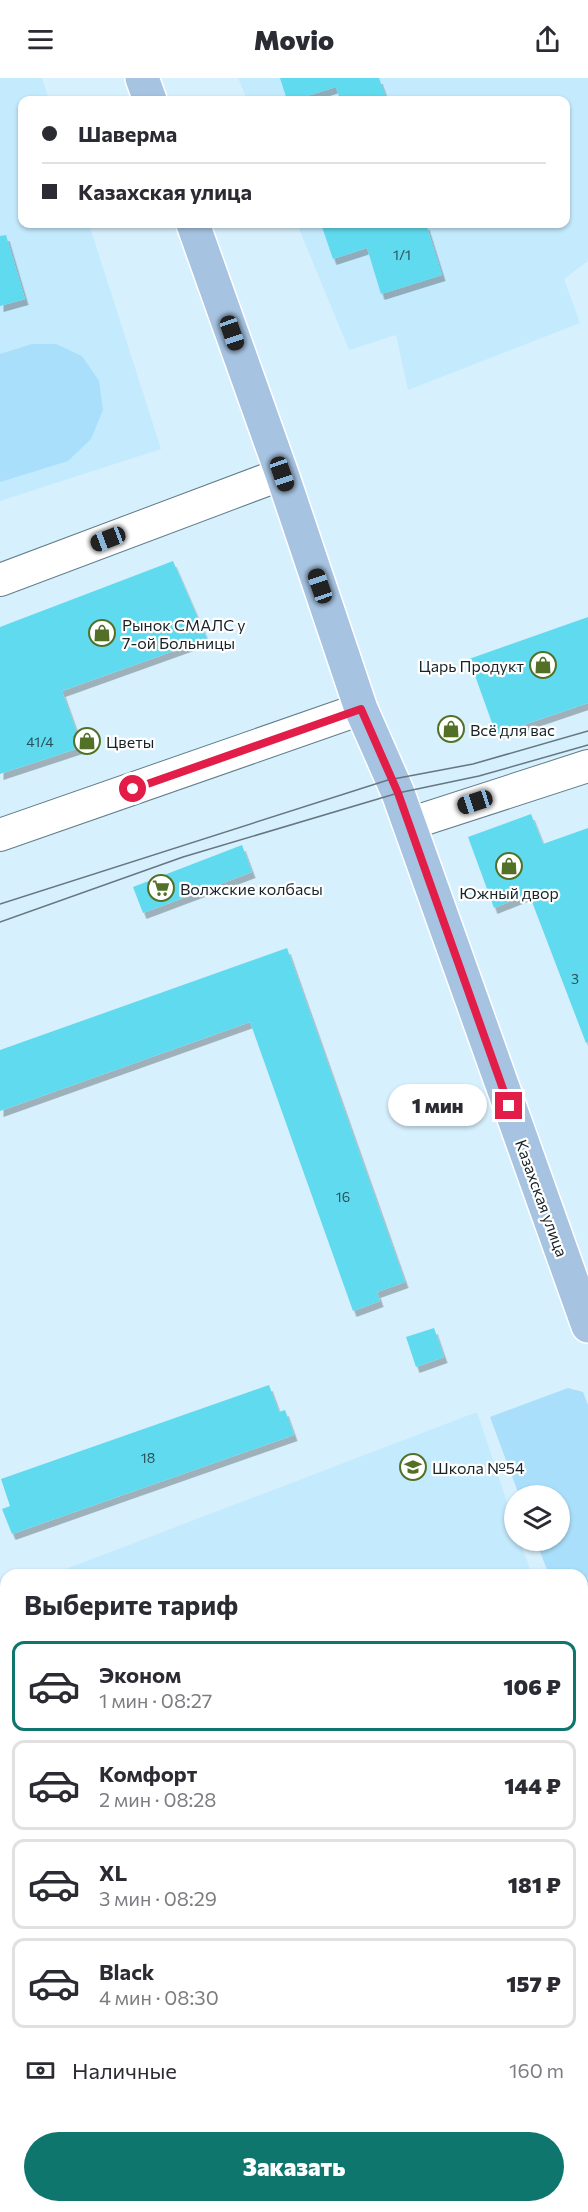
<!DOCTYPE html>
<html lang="ru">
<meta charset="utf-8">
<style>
:root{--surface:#fff;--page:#f2f2f3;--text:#2b2b33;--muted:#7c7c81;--line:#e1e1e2;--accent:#0f766e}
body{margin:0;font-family:Commissioner,sans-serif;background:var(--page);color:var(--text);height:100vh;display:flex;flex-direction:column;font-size:22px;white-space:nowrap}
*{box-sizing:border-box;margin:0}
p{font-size:20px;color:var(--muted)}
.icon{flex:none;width:33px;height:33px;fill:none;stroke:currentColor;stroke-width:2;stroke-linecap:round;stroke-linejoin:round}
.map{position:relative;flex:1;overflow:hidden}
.panel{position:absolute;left:0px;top:1491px;width:588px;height:644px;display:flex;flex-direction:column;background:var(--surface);border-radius:18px 18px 0 0;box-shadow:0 2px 4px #0004}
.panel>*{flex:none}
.top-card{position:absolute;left:18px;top:18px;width:552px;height:132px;border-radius:12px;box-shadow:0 2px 4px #0004;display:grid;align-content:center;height:132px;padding:0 24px;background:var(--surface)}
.tools{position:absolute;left:504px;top:1407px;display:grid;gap:12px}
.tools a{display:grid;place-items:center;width:66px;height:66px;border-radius:50%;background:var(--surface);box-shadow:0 2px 4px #0004;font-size:30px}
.end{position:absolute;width:27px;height:27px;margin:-14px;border:8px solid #e11d48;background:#fff;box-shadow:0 0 0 3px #fff}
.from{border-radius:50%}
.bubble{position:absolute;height:42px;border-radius:21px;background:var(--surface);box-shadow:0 2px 4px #0004;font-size:20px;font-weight:800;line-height:42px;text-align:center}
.car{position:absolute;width:18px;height:36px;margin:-18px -9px;border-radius:8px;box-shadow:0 0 4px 2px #0007;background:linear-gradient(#222 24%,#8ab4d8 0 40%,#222 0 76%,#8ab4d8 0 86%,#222 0)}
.top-card b{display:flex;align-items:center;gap:21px;height:57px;font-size:22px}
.top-card b+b{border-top:2px solid var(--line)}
.top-card i{width:15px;height:15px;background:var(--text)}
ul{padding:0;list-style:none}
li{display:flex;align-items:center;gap:18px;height:90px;margin:0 12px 9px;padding:0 12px;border:3px solid var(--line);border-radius:12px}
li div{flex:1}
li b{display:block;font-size:22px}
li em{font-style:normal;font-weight:800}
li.current{border-color:var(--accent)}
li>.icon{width:54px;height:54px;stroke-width:1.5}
h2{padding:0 24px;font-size:27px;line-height:72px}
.pay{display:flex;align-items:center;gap:15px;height:66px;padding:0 24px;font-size:22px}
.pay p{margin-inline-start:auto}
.action{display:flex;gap:12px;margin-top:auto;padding:12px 24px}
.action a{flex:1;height:69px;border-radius:36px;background:var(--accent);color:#fff;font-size:24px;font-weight:800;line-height:69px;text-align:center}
header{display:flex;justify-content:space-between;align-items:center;height:78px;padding:0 24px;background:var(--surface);font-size:27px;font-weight:800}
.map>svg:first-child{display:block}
</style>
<header><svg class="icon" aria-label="menu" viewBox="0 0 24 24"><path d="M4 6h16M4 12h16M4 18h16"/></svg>Movio<svg class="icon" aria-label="share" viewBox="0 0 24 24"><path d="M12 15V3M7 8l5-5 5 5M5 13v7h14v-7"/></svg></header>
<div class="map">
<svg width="588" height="2134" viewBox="0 0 588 2134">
<defs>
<filter id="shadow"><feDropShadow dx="3.5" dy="6" stdDeviation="0" flood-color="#0004"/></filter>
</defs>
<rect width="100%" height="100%" fill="#d7f0fd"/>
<!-- built -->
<path fill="#c4eafe" d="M 0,0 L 42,0 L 49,22 L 22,22 L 22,146 L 89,146 L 161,371 L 0,423 Z
M 238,0 L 588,0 L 588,183 L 564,201 L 580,245 L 408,312 L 396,257 L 349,272 L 297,146 L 566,146 L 566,22 L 247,22 Z
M 477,1334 L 514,1445 L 514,1462 L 520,1463 L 532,1497 L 50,1497 Z
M 6,1523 L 6,2096 L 0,2099 L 0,1535 Z
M 582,1643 L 588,1661 L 588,1876 L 582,1878 Z"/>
<!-- green -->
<path fill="#a9dffa" d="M 32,266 L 56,266 L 82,278 L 99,303 L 103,332 L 91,361 L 68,383 L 0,404 L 0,276 Z
M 568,1310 L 583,1314 L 588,1327 L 588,1600 L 582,1584 L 582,1497 L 549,1497 L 536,1463 L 560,1462 L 560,1418 L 519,1417 L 490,1339 Z
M 6,1719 L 6,1918 L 0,1921 L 0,1721 Z
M 6,1943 L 6,2035 L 0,2038 L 0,1946 Z"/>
<!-- building -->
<path fill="#61daee" filter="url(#shadow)" d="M 280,0 L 379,0 L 387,22 L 340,22 L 336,9 L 294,22 L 287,22 Z
M 321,146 L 426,146 L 442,197 L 381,216 L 367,170 L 333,181 Z
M 6,157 L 25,221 L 0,228 L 0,158 Z
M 173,483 L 207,561 L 62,613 L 82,669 L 0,696 L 0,549 Z
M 588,539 L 588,625 L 496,656 L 469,581 Z
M 531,736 L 543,766 L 588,750 L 588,964 L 586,965 L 529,816 L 494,830 L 468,759 Z
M 242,767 L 252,794 L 143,835 L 133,809 Z
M 287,870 L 405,1204 L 377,1214 L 380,1223 L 353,1233 L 250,944 L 0,1033 L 0,972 Z
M 434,1250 L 444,1279 L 416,1289 L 406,1259 Z
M 269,1307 L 279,1334 L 285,1332 L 294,1357 L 12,1456 L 2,1431 L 10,1428 L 1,1401 Z"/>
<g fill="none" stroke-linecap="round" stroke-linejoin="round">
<defs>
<path id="minor" d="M 0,502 L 282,396
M 409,746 L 588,688
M 0,757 L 361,631
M 582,1931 L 588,1929
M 14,2134 L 29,2128"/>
<path id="major" d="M 142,0 L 150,22
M 193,146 L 282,396 L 361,631 L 398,715 L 588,1248"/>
</defs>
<!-- minor casing -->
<use href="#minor" stroke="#617d8b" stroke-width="34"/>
<!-- major casing -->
<use href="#major" stroke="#fff" stroke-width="36"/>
<!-- minor -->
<use href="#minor" stroke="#fff" stroke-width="32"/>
<!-- major -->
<use href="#major" stroke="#a6c3e1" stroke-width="33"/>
<!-- tram -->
<path stroke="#66777f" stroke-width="1.5" d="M 0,826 L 388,702 L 473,686 L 588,653
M 0,844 L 183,779 L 398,715 L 479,698 L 588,667"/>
</g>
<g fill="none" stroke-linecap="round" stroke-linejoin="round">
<!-- route -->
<path stroke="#e11d48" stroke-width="8" d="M 133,711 L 361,631 L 398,715 L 509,1028"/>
</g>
<!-- icons -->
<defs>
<symbol id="shop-ring" viewBox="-11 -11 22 22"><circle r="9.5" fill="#fff" stroke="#527126" stroke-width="1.5"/><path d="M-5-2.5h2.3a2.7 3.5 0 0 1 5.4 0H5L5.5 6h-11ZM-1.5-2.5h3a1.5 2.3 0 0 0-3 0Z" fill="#527126"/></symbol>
<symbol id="supermarket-ring" viewBox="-11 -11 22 22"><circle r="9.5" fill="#fff" stroke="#527126" stroke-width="1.5"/><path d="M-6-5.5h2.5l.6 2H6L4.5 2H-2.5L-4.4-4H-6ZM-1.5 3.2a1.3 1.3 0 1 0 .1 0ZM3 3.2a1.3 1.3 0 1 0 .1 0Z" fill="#527126"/></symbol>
<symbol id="school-ring" viewBox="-11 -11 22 22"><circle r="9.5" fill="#fff" stroke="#527126" stroke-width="1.5"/><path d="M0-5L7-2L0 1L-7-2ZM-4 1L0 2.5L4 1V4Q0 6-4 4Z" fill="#527126"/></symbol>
</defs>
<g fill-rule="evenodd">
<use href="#shop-ring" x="87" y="540" width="30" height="30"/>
<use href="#shop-ring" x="528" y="572" width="30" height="30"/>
<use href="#shop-ring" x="436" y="636" width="30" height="30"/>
<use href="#shop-ring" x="72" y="648" width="30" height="30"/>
<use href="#shop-ring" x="494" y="773" width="30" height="30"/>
<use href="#supermarket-ring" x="146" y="795" width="30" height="30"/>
<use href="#school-ring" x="398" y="1374" width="30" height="30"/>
</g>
<g text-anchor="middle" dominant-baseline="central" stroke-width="4.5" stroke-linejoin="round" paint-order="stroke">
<!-- number labels -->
<g font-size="14" fill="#2a515a">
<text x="402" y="176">1/1</text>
<text x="40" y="663">41/4</text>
<text x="575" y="900">3</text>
<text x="343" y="1118">16</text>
<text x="148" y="1379">18</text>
</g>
<!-- poi labels -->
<g font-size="16" fill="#172328" stroke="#fff" text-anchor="start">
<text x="122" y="546">Рынок СМАЛС у<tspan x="122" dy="18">7-ой Больницы</tspan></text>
<text x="524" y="587" text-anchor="end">Царь Продукт</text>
<text x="470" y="651">Всё для вас</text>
<text x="106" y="663">Цветы</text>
<text x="180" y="810">Волжские колбасы</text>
<text x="509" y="814" text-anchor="middle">Южный двор</text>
<text x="432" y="1389">Школа №54</text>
</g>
<!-- street labels -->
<g font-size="16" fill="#172328" stroke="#fff">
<text transform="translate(542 1120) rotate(70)">Казахская улица</text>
</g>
</g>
</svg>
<div class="tools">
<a><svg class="icon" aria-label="layers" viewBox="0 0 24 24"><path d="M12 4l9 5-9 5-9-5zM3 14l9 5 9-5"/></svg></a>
</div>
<i class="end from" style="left:133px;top:711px"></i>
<i class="end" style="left:509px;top:1028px"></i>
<div class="bubble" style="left:388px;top:1006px;width:99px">1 мин</div>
<i class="car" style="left:232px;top:255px;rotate:161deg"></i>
<i class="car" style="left:282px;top:396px;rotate:161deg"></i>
<i class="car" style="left:108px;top:461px;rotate:249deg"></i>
<i class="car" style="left:320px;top:508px;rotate:341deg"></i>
<i class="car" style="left:475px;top:724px;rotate:252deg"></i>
<div class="top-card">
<b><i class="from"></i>Шаверма</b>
<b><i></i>Казахская улица</b>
</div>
<section class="panel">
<h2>Выберите тариф</h2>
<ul>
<li class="current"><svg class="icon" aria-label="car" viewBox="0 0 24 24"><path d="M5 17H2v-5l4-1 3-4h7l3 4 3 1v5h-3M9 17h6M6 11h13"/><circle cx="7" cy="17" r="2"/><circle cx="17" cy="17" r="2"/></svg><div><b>Эконом</b><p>1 мин · 08:27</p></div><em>106 ₽</em></li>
<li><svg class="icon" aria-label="car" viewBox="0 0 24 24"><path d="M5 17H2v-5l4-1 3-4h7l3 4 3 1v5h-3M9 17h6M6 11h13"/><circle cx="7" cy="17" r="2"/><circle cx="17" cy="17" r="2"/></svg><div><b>Комфорт</b><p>2 мин · 08:28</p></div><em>144 ₽</em></li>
<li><svg class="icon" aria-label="car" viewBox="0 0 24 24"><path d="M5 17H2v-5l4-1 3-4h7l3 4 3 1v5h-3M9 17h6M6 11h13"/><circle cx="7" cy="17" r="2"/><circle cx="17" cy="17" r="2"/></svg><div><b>XL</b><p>3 мин · 08:29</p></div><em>181 ₽</em></li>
<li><svg class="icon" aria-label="car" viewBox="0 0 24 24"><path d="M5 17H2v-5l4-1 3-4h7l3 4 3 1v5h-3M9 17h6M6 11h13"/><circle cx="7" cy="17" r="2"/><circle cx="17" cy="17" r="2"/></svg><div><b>Black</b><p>4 мин · 08:30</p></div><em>157 ₽</em></li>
</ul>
<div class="pay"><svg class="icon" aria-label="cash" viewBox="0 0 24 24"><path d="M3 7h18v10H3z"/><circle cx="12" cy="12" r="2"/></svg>Наличные<p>160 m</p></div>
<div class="action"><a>Заказать</a></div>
</section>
</div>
